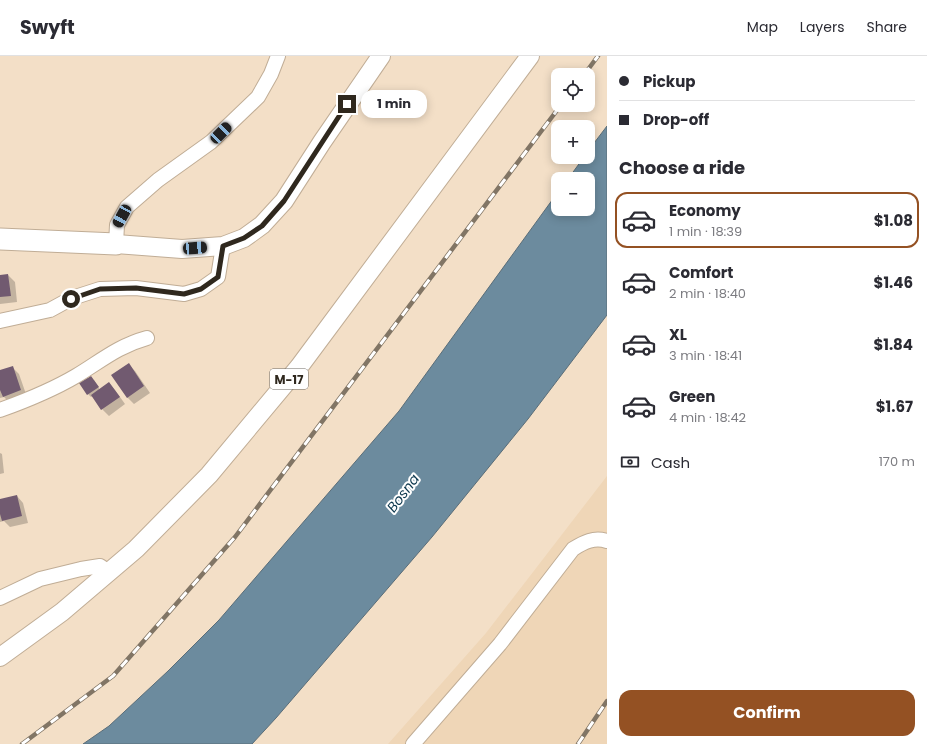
<!DOCTYPE html>
<meta charset="utf-8">
<style>
:root{--surface:#fff;--page:#f7f7f7;--text:#2b2b33;--muted:#7c7c81;--line:#e1e1e2;--accent:#945123}
body{margin:0;font-family:Poppins,sans-serif;background:var(--page);color:var(--text);height:100vh;display:flex;flex-direction:column;font-size:15px;white-space:nowrap}
*{box-sizing:border-box;margin:0}
p{font-size:13px;color:var(--muted)}
.icon{flex:none;width:22px;height:22px;fill:none;stroke:currentColor;stroke-width:2;stroke-linecap:round;stroke-linejoin:round}
.map{position:relative;flex:1;overflow:hidden}
.details{display:flex;flex-direction:column;background:var(--surface);width:320px}
.details>*{flex:none}
.guide{display:grid;align-content:center;height:88px;padding:0 12px;background:var(--surface)}
.tools{position:absolute;left:551px;top:12px;display:grid;gap:8px}
.tools a{display:grid;place-items:center;width:44px;height:44px;border-radius:8px;background:var(--surface);box-shadow:0 2px 10px #0003;font-size:20px}
.end{position:absolute;width:18px;height:18px;margin:-9px;border:5px solid #2f281e;background:#fff;box-shadow:0 0 0 2px #fff}
.from{border-radius:50%}
.bubble{position:absolute;height:28px;border-radius:12px;background:var(--surface);box-shadow:0 2px 10px #0003;font-size:13px;font-weight:700;line-height:28px;text-align:center}
.car{position:absolute;width:12px;height:24px;margin:-12px -6px;border-radius:5px;box-shadow:0 0 3px 1px #0007;background:linear-gradient(#222 24%,#8ab4d8 0 40%,#222 0 76%,#8ab4d8 0 86%,#222 0)}
.guide b{display:flex;align-items:center;gap:14px;height:38px;font-size:15px}
.guide b+b{border-top:1px solid var(--line)}
.guide i{width:10px;height:10px;background:var(--text)}
ul{padding:0;list-style:none}
li{display:flex;align-items:center;gap:12px;height:56px;margin:0 8px 6px;padding:0 4px;border:2px solid transparent;border-radius:12px}
li div{flex:1}
li b{display:block;font-size:15px}
li em{font-style:normal;font-weight:700}
li.current{border-color:var(--accent)}
li>.icon{width:36px;height:36px;stroke-width:1.5}
h2{padding:0 12px;font-size:18px;line-height:48px}
.pay{display:flex;align-items:center;gap:10px;height:44px;padding:0 12px;font-size:15px}
.pay p{margin-inline-start:auto}
.action{display:flex;gap:8px;margin-top:auto;padding:8px 12px}
.action a{flex:1;height:46px;border-radius:12px;background:var(--accent);color:#fff;font-size:16px;font-weight:700;line-height:46px;text-align:center}
header{display:flex;align-items:center;gap:24px;box-sizing:border-box;height:56px;padding:0 20px;background:var(--surface);border-bottom:1px solid var(--line)}
header strong{font-size:19px}
nav{display:flex;gap:22px;margin-inline-start:auto;font-size:14px}
main{display:flex;flex:1;min-height:0}
.map>svg:first-child{display:block}
</style>
<header>
<strong>Swyft</strong>
<nav><a>Map</a><a>Layers</a><a>Share</a></nav>
</header>
<main>
<div class="map">
<svg width="607" height="688" viewBox="0 0 607 688">
<rect width="100%" height="100%" fill="#f3dfc7"/>
<!-- built -->
<path fill="#efd6b7" d="M 607,420 L 607,688 L 388,688 L 486,577 Z"/>
<!-- water -->
<path fill="#6c8b9e" stroke="#5a6d78" d="M 607,70 L 607,259 L 528,363 L 432,481 L 276,662 L 252,688 L 83,688 L 109,670 L 168,615 L 219,564 L 399,355 L 558,136 L 558,153 L 588,153 L 588,123 L 568,123 L 584,101 L 588,101 L 588,95 Z"/>
<!-- shadow -->
<path fill="#0003" d="M 8,219 L 15,226 L 17,246 L 0,248 L 0,220 Z
M 128,308 L 135,315 L 150,337 L 134,348 L 127,341 Z
M 12,311 L 19,318 L 27,341 L 10,347 L 4,341 L 0,342 L 0,316 Z
M 94,324 L 100,334 L 109,327 L 115,334 L 125,348 L 109,360 L 102,353 L 93,340 L 91,341 L 88,338 L 81,328 Z
M 0,397 L 2,398 L 4,417 L 0,418 Z
M 17,440 L 23,447 L 28,467 L 10,471 L 4,465 L 0,466 L 0,444 Z"/>
<!-- building -->
<path fill="#715a70" d="M 8,218 L 11,240 L 0,241 L 0,219 Z
M 129,307 L 144,330 L 127,342 L 111,319 Z
M 13,310 L 21,334 L 3,341 L 0,334 L 0,314 Z
M 91,320 L 99,331 L 87,339 L 79,327 Z
M 109,326 L 120,341 L 101,354 L 91,339 Z
M 17,439 L 22,460 L 2,465 L 0,458 L 0,443 Z"/>
<g fill="none" stroke-linecap="round" stroke-linejoin="round">
<defs>
<path id="minor" d="M 116,188 L 117,169 L 127,151 L 158,124 L 211,86 L 258,41 L 271,18 L 278,0
M 0,265 L 50,254 L 72,242 L 100,233 L 136,232 L 184,238 L 201,233 L 218,221 L 223,190
M 0,354 C 25,345 54,333 76,320 C 101,305 118,290 147,282
M 0,542 L 40,523 L 81,513 L 100,510 L 103,512 L 107,518
M 413,688 L 500,588 L 573,493 C 584,486 594,481 607,485"/>
<path id="major" d="M 116,188 L 182,193 L 223,190 L 244,182 L 262,169 L 284,145 L 322,86 L 381,0
M 0,601 L 62,556 L 136,493 L 209,419 L 299,311 L 530,0"/>
<path id="highway" d="M 0,183 L 116,188"/>
</defs>
<!-- minor casing -->
<use href="#minor" stroke="#c0ad96" stroke-width="16"/>
<!-- major casing -->
<use href="#major" stroke="#c0ad96" stroke-width="20"/>
<!-- highway casing -->
<use href="#highway" stroke="#c0ad96" stroke-width="23"/>
<!-- minor -->
<use href="#minor" stroke="#fff" stroke-width="14"/>
<!-- major -->
<use href="#major" stroke="#fff" stroke-width="18"/>
<!-- highway -->
<use href="#highway" stroke="#fff" stroke-width="21"/>
<defs>
<path id="rail" d="M 584,19 L 598,0
M 22,688 L 113,620 L 235,481 L 561,49
M 578,688 L 607,645"/>
</defs>
<!-- rail casing -->
<use href="#rail" stroke="#817565" stroke-width="4.5"/>
<!-- rail -->
<use href="#rail" stroke="#fff" stroke-width="3" stroke-dasharray="9" stroke-linecap="butt"/>
</g>
<g fill="none" stroke-linecap="round" stroke-linejoin="round">
<!-- route -->
<path stroke="#2f281e" stroke-width="5" d="M 71,243 L 100,233 L 136,232 L 184,238 L 201,233 L 218,221 L 223,190 L 244,182 L 262,170 L 284,145 L 347,48"/>
</g>
<g text-anchor="middle" dominant-baseline="central" stroke-width="4" stroke-linejoin="round" paint-order="stroke">
<!-- shield labels -->
<rect fill="#fff" stroke="#6d6862" stroke-width="1" x="270" y="313" width="38" height="20" rx="3"/>
<g font-size="12" font-weight="bold" fill="#2f281e">
<text x="289" y="323">M-17</text>
</g>
<!-- water labels -->
<g font-size="14" font-style="italic" fill="#0d384e" stroke="#fff">
<text transform="translate(403 437) rotate(-53)">Bosna</text>
</g>
</g>
</svg>
<div class="tools">
<a><svg class="icon" aria-label="locate" viewBox="0 0 24 24"><circle cx="12" cy="12" r="6"/><path d="M12 2v4M12 18v4M2 12h4M18 12h4"/></svg></a>
<a>+</a>
<a>−</a>
</div>
<i class="end from" style="left:71px;top:243px"></i>
<i class="end" style="left:347px;top:48px"></i>
<div class="bubble" style="left:361px;top:34px;width:66px">1 min</div>
<i class="car" style="left:221px;top:77px;rotate:45deg"></i>
<i class="car" style="left:122px;top:160px;rotate:209deg"></i>
<i class="car" style="left:195px;top:192px;rotate:86deg"></i>
</div>
<section class="details">
<div class="guide">
<b><i class="from"></i>Pickup</b>
<b><i></i>Drop-off</b>
</div>
<h2>Choose a ride</h2>
<ul>
<li class="current"><svg class="icon" aria-label="car" viewBox="0 0 24 24"><path d="M5 17H2v-5l4-1 3-4h7l3 4 3 1v5h-3M9 17h6M6 11h13"/><circle cx="7" cy="17" r="2"/><circle cx="17" cy="17" r="2"/></svg><div><b>Economy</b><p>1 min · 18:39</p></div><em>$1.08</em></li>
<li><svg class="icon" aria-label="car" viewBox="0 0 24 24"><path d="M5 17H2v-5l4-1 3-4h7l3 4 3 1v5h-3M9 17h6M6 11h13"/><circle cx="7" cy="17" r="2"/><circle cx="17" cy="17" r="2"/></svg><div><b>Comfort</b><p>2 min · 18:40</p></div><em>$1.46</em></li>
<li><svg class="icon" aria-label="car" viewBox="0 0 24 24"><path d="M5 17H2v-5l4-1 3-4h7l3 4 3 1v5h-3M9 17h6M6 11h13"/><circle cx="7" cy="17" r="2"/><circle cx="17" cy="17" r="2"/></svg><div><b>XL</b><p>3 min · 18:41</p></div><em>$1.84</em></li>
<li><svg class="icon" aria-label="car" viewBox="0 0 24 24"><path d="M5 17H2v-5l4-1 3-4h7l3 4 3 1v5h-3M9 17h6M6 11h13"/><circle cx="7" cy="17" r="2"/><circle cx="17" cy="17" r="2"/></svg><div><b>Green</b><p>4 min · 18:42</p></div><em>$1.67</em></li>
</ul>
<div class="pay"><svg class="icon" aria-label="cash" viewBox="0 0 24 24"><path d="M3 7h18v10H3z"/><circle cx="12" cy="12" r="2"/></svg>Cash<p>170 m</p></div>
<div class="action"><a>Confirm</a></div>
</section>
</main>
